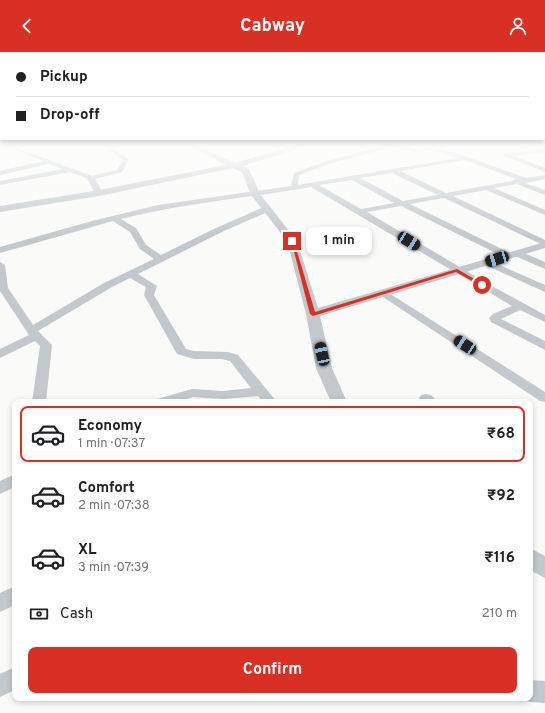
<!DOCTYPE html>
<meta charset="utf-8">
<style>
:root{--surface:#fff;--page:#f6f6f6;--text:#202124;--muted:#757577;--line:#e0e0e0;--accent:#d93025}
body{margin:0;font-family:Overpass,sans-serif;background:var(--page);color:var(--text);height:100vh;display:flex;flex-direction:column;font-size:15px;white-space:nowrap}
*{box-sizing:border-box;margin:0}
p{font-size:13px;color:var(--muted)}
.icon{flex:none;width:22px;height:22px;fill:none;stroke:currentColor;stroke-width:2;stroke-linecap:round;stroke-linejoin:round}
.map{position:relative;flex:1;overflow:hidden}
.details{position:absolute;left:12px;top:347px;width:521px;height:302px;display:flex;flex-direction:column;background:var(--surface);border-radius:8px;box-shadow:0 2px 6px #0003}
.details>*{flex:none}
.guide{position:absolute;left:0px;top:0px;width:545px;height:88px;box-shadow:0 2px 6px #0003;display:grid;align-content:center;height:88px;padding:0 16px;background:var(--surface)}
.end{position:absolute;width:18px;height:18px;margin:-9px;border:5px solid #d93025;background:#fff;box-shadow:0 0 0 2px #fff}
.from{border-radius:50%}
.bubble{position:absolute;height:28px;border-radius:8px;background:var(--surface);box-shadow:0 2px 6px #0003;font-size:13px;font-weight:700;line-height:28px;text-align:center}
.car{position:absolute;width:12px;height:24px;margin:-12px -6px;border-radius:5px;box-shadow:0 0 3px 1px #0007;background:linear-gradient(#222 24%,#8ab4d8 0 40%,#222 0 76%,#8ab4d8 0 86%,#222 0)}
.guide b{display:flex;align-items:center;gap:14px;height:38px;font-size:15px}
.guide b+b{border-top:1px solid var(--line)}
.guide i{width:10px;height:10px;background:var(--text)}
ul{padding:7px 0 0;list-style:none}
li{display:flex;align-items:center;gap:12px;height:56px;margin:0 8px 6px;padding:0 8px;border:2px solid transparent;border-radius:8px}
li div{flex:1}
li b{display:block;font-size:15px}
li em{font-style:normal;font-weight:700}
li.active{border-color:var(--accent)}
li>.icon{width:36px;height:36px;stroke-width:1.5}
.pay{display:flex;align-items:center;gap:10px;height:44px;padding:0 16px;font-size:15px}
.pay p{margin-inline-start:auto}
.primary-button{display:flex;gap:8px;margin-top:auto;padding:8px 16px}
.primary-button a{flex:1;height:46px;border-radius:8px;background:var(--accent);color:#fff;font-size:16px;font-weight:700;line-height:46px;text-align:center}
header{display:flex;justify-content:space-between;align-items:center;height:52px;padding:0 16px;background:var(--accent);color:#fff;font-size:18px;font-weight:700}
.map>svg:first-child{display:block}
</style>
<header><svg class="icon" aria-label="back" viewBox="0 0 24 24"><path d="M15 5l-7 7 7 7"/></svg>Cabway<svg class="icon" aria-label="person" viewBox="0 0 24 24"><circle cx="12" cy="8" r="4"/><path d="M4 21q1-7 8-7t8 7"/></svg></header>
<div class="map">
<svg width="545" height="661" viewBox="0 0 545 661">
<rect width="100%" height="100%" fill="#fafaf8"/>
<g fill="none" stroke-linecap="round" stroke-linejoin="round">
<!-- minor -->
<path fill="#c3c8cc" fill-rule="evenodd" d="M 2,93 L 9,93 L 92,124 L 117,118 L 123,108 L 108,97 L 108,95 L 122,93 L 121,94 L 114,96 L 129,108 L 122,120 L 95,127 L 103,141 L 99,143 L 96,143 L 87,126 L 70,120 L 0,133 L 0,129 L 63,117 L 49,112 L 0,123 L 0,119 L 43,109 Z
M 278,93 L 285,93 L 292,96 L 289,98 Z
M 387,93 L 399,93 L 414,96 L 449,93 L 448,94 L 439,96 L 468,105 L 526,126 L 545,123 L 545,127 L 525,131 L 545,138 L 545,143 L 517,132 L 494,136 L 545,158 L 545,163 L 486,138 L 453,144 L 545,188 L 545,194 L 444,146 L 410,152 L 512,202 L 513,199 L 519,199 L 545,210 L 545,217 L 513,203 L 512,206 L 506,206 L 401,154 L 367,160 L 490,233 L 545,263 L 545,270 L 520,258 L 501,267 L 545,289 L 545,298 L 491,270 L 489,266 L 493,262 L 512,254 L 311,135 C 248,146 183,151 121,167 L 136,176 L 146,193 L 161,203 L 218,175 L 264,155 L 270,155 L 270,159 L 224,179 L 138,222 L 157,234 L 154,243 L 186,297 L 194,299 L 228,300 L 238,303 L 277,350 L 263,350 L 258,344 L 223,347 L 193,345 L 177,350 L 155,350 L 157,347 L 192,337 L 223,339 L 251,336 L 230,309 L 221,307 L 194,307 L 177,302 L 144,243 L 146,235 L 130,226 L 112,235 L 38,279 L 52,293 L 46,350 L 32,350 L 40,294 L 35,289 L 0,306 L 0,297 L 29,283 L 0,239 L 0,210 L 5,213 L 8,236 L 33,273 L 104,231 L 154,207 L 140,197 L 130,180 L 113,169 L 0,201 L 0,195 L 92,169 L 158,153 L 291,134 L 294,121 L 327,109 ZM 394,95 L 414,100 L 431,98 L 458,106 L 298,133 L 299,123 L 331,111 ZM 465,108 L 519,128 L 515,127 L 512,129 L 446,141 L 400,119 ZM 392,121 L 438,143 L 403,149 L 360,126 ZM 352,128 L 394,151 L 361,157 L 319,133 Z
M 545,96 L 545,100 L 513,104 L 545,116 L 545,120 L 502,103 L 505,101 Z
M 486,207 L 545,233 L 545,240 L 483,212 L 481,210 L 483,208 Z
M 384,238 L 545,340 L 545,350 L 540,349 L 380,243 L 379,241 Z
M 426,342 L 431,343 L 438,350 L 422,350 L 419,346 L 421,343 Z
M 15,422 L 15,435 L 0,442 L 0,429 Z
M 15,534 L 15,553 L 0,560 L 0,541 Z
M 15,615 L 15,638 L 0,645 L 0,622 Z
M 530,628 L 545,629 L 545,651 L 530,650 L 522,647 L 530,646 Z"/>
<!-- tertiary -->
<path fill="#c3c8cc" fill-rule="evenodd" d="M 187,93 L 196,93 L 235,111 L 296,93 L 305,93 L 305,95 L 242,114 L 249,117 L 260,142 L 297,189 L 318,256 L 545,190 L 545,196 L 320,264 L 332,316 L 347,350 L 331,350 L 316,316 L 306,262 L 287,189 L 251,143 L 242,120 L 233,116 L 99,144 L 0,160 L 0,154 L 99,138 L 226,113 Z
M 530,496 L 545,504 L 545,526 L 530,518 Z"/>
</g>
<!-- sky -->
<linearGradient id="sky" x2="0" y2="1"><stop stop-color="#96bcdc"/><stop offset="0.5" stop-color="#fdfdfc"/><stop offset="1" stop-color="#fdfdfc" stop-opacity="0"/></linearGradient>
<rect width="545" height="185" fill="url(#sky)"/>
<!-- route -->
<path fill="#d93025" d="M 291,188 L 294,189 L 315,260 L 457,217 L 485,233 L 481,234 L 456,220 L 313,264 L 310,262 Z"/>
</svg>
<i class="end from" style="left:482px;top:233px"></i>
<i class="end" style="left:292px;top:189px"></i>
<div class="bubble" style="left:306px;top:175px;width:66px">1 min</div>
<i class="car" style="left:409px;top:189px;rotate:122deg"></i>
<i class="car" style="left:497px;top:207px;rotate:254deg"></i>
<i class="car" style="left:465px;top:293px;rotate:303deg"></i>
<i class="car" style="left:322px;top:302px;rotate:348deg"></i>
<div class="guide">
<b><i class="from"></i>Pickup</b>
<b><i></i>Drop-off</b>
</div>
<section class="details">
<ul>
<li class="active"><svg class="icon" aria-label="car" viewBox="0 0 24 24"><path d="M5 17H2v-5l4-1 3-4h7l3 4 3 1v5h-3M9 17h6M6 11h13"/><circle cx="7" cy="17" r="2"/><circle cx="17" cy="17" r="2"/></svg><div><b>Economy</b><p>1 min · 07:37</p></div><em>₹68</em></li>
<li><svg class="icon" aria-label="car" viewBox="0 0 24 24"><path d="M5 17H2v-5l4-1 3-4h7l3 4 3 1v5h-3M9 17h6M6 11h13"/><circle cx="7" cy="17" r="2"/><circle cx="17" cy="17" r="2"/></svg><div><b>Comfort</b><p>2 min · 07:38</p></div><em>₹92</em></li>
<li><svg class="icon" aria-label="car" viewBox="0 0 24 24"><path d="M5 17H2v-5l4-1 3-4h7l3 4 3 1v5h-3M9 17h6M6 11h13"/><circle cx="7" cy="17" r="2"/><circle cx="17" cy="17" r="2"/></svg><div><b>XL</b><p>3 min · 07:39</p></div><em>₹116</em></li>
</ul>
<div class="pay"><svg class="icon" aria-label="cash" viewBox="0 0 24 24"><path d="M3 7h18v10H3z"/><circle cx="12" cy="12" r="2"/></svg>Cash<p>210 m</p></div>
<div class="primary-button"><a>Confirm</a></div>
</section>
</div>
